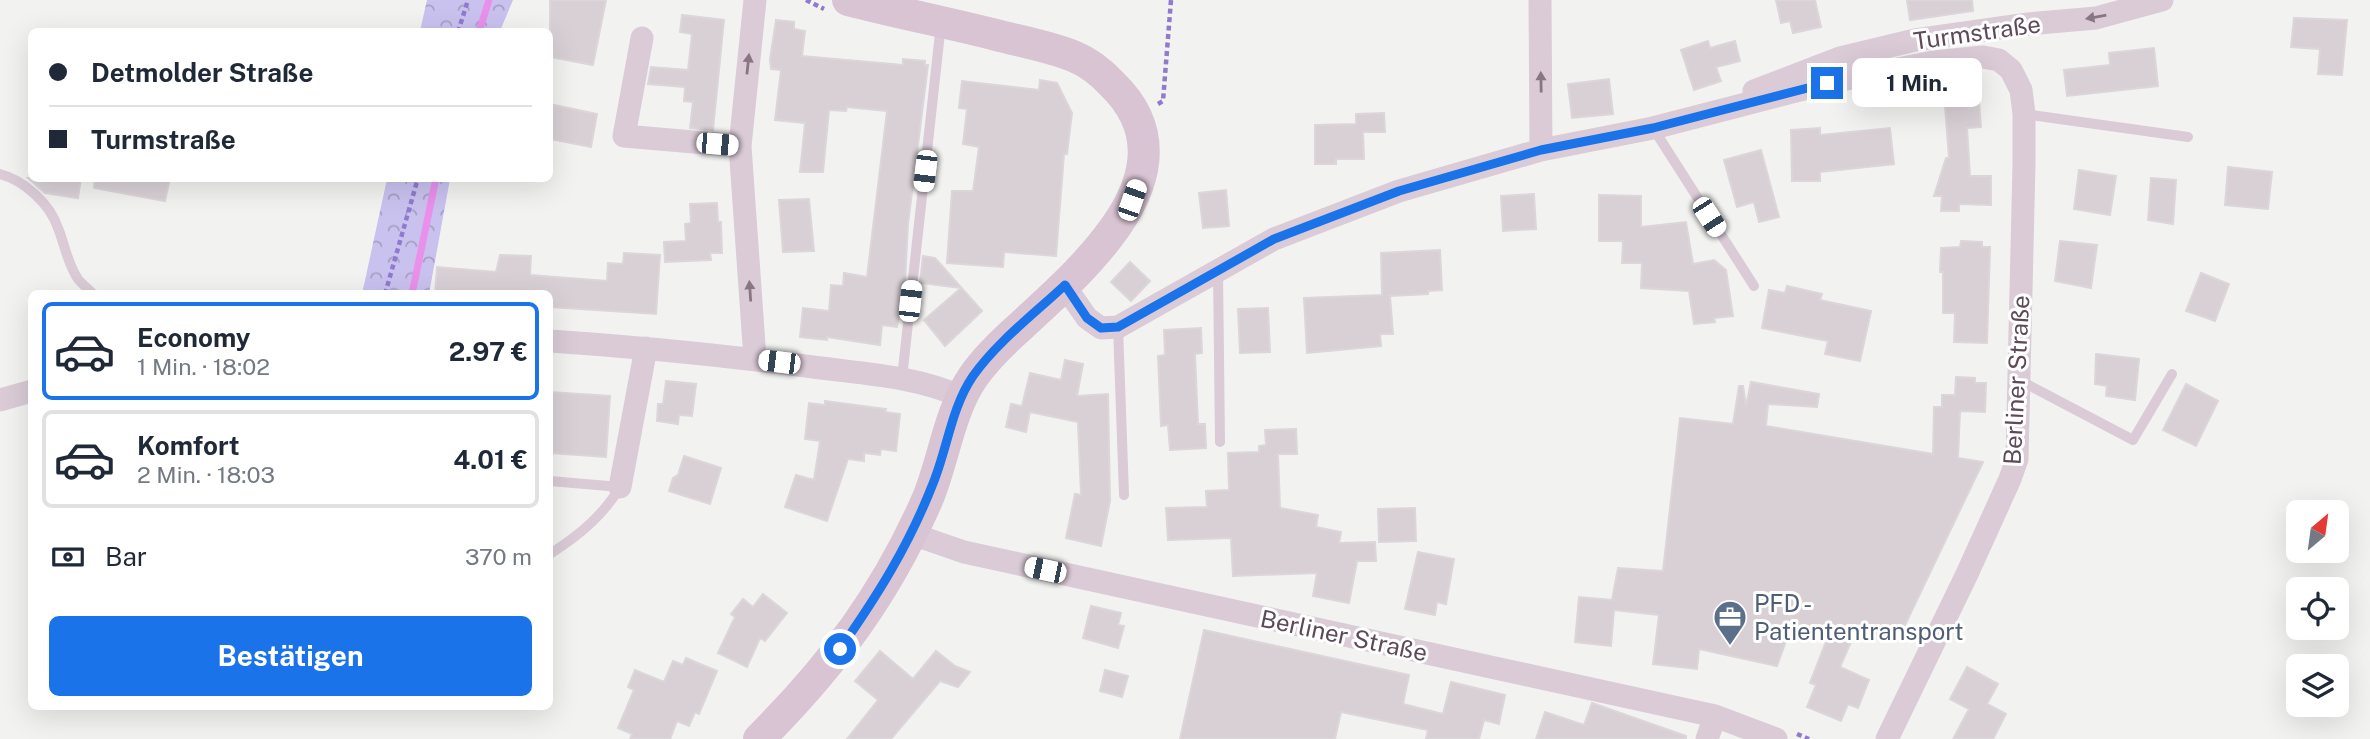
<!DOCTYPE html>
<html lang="de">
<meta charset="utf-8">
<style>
:root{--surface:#fff;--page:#f2f2f3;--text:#1f2937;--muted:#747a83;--line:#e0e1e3;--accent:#1a73e8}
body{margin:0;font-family:"Public Sans",sans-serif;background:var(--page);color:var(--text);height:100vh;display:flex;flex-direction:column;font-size:26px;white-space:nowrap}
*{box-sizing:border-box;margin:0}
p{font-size:23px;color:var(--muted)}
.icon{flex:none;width:38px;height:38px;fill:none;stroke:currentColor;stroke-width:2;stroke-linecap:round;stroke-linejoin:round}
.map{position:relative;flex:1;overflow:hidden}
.details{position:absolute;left:28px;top:290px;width:525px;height:420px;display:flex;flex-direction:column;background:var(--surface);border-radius:10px;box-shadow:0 7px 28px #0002}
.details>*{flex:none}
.hud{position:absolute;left:28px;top:28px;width:525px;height:154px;border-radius:10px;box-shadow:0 7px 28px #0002;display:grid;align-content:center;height:154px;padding:0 21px;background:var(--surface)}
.needle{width:46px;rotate:29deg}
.tools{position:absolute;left:2286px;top:500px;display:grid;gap:14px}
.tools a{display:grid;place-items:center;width:63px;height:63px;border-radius:10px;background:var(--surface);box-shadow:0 7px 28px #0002;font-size:35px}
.end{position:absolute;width:32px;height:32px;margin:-16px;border:9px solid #1a73e8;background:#fff;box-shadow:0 0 0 4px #fff}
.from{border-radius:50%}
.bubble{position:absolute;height:49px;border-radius:10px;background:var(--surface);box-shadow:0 7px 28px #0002;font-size:23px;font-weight:700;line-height:49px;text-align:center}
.car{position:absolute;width:21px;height:42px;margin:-21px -10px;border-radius:9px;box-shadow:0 0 5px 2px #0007;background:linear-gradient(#fff 24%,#345 0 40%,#fff 0 76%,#345 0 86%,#fff 0)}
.hud b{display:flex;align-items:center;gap:24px;height:66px;font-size:26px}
.hud b+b{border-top:2px solid var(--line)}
.hud i{width:18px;height:18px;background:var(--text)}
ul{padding:12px 0 0;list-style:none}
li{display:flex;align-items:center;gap:21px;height:98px;margin:0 14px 10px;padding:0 7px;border:4px solid var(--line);border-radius:10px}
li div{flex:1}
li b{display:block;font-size:26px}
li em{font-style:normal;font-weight:700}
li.current{border-color:var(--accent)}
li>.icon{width:63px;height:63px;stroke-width:1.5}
.pay{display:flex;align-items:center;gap:18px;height:77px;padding:0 21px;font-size:26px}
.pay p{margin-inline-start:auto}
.button{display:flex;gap:14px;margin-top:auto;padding:14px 21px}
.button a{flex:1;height:80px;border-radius:10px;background:var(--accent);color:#fff;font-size:28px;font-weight:700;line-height:80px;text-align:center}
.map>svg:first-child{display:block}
</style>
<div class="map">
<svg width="2370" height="739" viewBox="0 0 2370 739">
<defs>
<pattern id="forest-crowns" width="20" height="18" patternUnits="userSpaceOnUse" patternTransform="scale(1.75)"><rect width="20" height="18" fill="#c9c2ef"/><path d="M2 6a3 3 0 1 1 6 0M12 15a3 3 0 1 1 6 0" fill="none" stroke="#a6a0c5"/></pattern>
</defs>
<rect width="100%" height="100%" fill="#f2f3f1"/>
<!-- forest -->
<path fill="url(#forest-crowns)" d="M 427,0 L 513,0 L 500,31 L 420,31 Z
M 387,179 L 450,179 L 429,294 L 362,294 Z"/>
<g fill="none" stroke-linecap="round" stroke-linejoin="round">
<!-- stream -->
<path stroke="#e990eb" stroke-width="7" d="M 479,32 L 489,0
M 412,294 L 436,178"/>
</g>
<!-- building -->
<path fill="#d8d0d5" stroke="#dcd5d9" stroke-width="2" d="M 550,0 L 606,0 L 593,65 L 550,57 Z
M 1776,0 L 1815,0 L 1821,27 L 1793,33 L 1790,21 L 1781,23 Z
M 1907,0 L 1972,0 L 1973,11 L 1910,20 Z
M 682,15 L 724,20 L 713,130 L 690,128 L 693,102 L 684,101 L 685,87 L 648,84 L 651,67 L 688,70 L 692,34 L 680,32 Z
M 2294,18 L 2347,20 L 2342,75 L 2318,74 L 2320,49 L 2291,47 Z
M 776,20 L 794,22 L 794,29 L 805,31 L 802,56 L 903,65 L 903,59 L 925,61 L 925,65 L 928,65 L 908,224 L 905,282 L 897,327 L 882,325 L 880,345 L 827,337 L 827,340 L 800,337 L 803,308 L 829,311 L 831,285 L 843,286 L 844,273 L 867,277 L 887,111 L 847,107 L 846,111 L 829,110 L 823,172 L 800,172 L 805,123 L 775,120 L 781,70 L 771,69 L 770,59 Z
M 1708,41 L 1710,48 L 1735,41 L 1740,61 L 1716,67 L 1721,81 L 1694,90 L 1681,50 Z
M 2154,48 L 2158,86 L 2067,96 L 2064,70 L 2110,65 L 2109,53 Z
M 1609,79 L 1613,114 L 1572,118 L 1568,84 Z
M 1040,80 L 1057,83 L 1072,113 L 1067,154 L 1064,154 L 1056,256 L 1004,252 L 1003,267 L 947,263 L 952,191 L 973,191 L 979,147 L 963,144 L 967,109 L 959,108 L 962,81 L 1039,90 Z
M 1966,91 L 1966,99 L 1979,100 L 1981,127 L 1967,128 L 1970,176 L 1991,176 L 1991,205 L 1959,204 L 1959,211 L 1941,211 L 1942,196 L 1934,196 L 1946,158 L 1949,158 L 1944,93 Z
M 550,104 L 597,114 L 591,147 L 550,139 Z
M 1384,113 L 1385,132 L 1363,132 L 1364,159 L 1336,159 L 1336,164 L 1315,164 L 1315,125 L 1356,124 L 1356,114 Z
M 1820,128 L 1820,135 L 1890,128 L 1894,164 L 1820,172 L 1820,181 L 1792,181 L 1791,130 Z
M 1761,150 L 1779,217 L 1759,222 L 1754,202 L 1737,207 L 1724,160 Z
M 2228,167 L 2272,172 L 2268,209 L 2225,205 Z
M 2079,170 L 2116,176 L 2110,215 L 2074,209 Z
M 28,178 L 81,178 L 78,198 L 45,193 Z
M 95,178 L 170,178 L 165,201 L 94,188 Z
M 2151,178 L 2176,180 L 2173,224 L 2148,220 Z
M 1226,190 L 1229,226 L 1203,228 L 1199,193 Z
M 1534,194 L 1536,229 L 1503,231 L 1501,196 Z
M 1599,195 L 1641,196 L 1641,227 L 1686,222 L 1693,264 L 1714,260 L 1726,270 L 1733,316 L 1714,318 L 1715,322 L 1694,324 L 1689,291 L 1641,288 L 1642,263 L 1622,263 L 1623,241 L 1599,241 Z
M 809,199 L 814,251 L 783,252 L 779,200 Z
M 717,203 L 718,222 L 721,222 L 722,253 L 710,253 L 711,260 L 665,262 L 664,242 L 686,241 L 685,224 L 691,223 L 690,204 Z
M 1961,241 L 1982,242 L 1982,247 L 1990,247 L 1987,343 L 1954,342 L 1955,313 L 1943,313 L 1943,272 L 1940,272 L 1941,248 L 1960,247 Z
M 2060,241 L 2097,245 L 2091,288 L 2055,281 Z
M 1440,250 L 1442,290 L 1428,291 L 1428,294 L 1390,296 L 1393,334 L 1380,334 L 1381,346 L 1307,353 L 1304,298 L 1382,295 L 1381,253 Z
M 624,253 L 660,255 L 656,314 L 550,307 L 550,294 L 435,294 L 437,267 L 496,272 L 500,255 L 531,256 L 530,275 L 607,281 L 608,263 L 623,264 Z
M 923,256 L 935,258 L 982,311 L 945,346 L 924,320 L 961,288 L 920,283 Z
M 1130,262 L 1150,281 L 1131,301 L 1111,282 Z
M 2201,273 L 2229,284 L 2215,321 L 2186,311 Z
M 1787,286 L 1822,294 L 1820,300 L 1871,311 L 1860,361 L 1825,354 L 1828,341 L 1762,328 L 1769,290 L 1785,293 Z
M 1268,308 L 1270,352 L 1240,353 L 1238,309 Z
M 1201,328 L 1202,353 L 1195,354 L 1198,424 L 1205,424 L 1206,448 L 1170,450 L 1168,425 L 1161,426 L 1158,356 L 1165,355 L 1164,330 Z
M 2096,354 L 2139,359 L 2135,400 L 2106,396 L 2107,386 L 2095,384 Z
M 1065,360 L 1083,364 L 1077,396 L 1108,394 L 1110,501 L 1101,546 L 1066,538 L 1075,494 L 1081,495 L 1078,422 L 1030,412 L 1026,432 L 1006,427 L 1011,404 L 1022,406 L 1030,373 L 1061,380 Z
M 1956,377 L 1975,378 L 1975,383 L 1986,383 L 1985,412 L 1960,411 L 1958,458 L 1983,462 L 1897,642 L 1854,635 L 1840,667 L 1869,680 L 1858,708 L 1848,704 L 1841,721 L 1807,707 L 1816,685 L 1810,683 L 1827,639 L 1791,627 L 1777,666 L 1699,649 L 1697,669 L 1653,664 L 1659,615 L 1614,610 L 1611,646 L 1575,642 L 1579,597 L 1612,600 L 1618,568 L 1663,571 L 1680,418 L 1733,424 L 1739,386 L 1743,386 L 1746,406 L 1751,382 L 1819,394 L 1817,407 L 1768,404 L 1766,426 L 1933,454 L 1934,407 L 1942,407 L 1942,395 L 1955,395 Z
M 666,381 L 696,384 L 692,416 L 679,415 L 678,424 L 657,421 L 658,404 L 663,404 Z
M 2186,384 L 2218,401 L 2196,446 L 2163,430 Z
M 550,392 L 610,396 L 606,457 L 550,453 Z
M 825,401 L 886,409 L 885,412 L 900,414 L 896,451 L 881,449 L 880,455 L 864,453 L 864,461 L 848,459 L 827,521 L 785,507 L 796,475 L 814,480 L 820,441 L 805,439 L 809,403 L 825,405 Z
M 1296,429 L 1297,454 L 1278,454 L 1280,508 L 1318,515 L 1316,527 L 1341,532 L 1339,543 L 1375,542 L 1376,561 L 1357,561 L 1349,603 L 1313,596 L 1317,573 L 1233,576 L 1231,538 L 1168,540 L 1166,508 L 1207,507 L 1206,491 L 1229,490 L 1228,453 L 1259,452 L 1259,446 L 1266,445 L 1265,430 Z
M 684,456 L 721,468 L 710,504 L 669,491 L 673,478 L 678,475 Z
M 1415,508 L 1416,541 L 1379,542 L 1378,509 Z
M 1418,552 L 1454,559 L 1446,604 L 1437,602 L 1435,615 L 1405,609 Z
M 763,594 L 787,613 L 765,641 L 760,638 L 747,667 L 718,653 L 735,617 L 731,614 L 743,599 L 753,607 Z
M 1091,606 L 1121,613 L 1118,625 L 1124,626 L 1118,648 L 1083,638 Z
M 1204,630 L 1409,675 L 1403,704 L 1443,714 L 1451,682 L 1505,695 L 1499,724 L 1484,720 L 1479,739 L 1426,739 L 1428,730 L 1341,712 L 1335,739 L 1180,739 Z
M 880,651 L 913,679 L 936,651 L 955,666 L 970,672 L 958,687 L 940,681 L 891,739 L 847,739 L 878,700 L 855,681 Z
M 686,658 L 717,671 L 699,714 L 695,712 L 689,726 L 677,721 L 670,739 L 630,739 L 632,734 L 618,728 L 634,690 L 628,687 L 635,670 L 664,682 L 673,661 L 683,665 Z
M 1967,667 L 1998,684 L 1987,704 L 2006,714 L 1993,739 L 1953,739 L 1969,709 L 1950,699 Z
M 1105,670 L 1128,676 L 1122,697 L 1100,691 Z
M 1592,703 L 1686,736 L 1686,739 L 1536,739 L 1545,712 L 1584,725 Z"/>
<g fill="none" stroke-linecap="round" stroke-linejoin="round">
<!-- path -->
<path stroke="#917acc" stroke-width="4.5" stroke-dasharray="5 3.5" stroke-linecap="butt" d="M 806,0 L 824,9
M 458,32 L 468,0
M 1158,104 L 1163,101 L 1171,0
M 385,294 L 418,178
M 1797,734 L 1809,739"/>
<!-- service -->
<path stroke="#dacbd7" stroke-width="10" d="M 2024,114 L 2188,137
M 1653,128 L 1754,286
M 0,174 C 24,180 50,204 58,228 C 65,245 67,263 78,279 C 82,284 88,289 93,294
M 1218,272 L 1220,442
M 1118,327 L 1124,495
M 902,378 L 941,24
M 2019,380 L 2133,440 L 2172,374
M 550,481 L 620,487 C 603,516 578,536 550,554"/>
<!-- minor -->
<path stroke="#dacbd7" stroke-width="23" d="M 755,0 L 740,146 L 755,359
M 1540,0 L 1541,150
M 642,38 L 624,136 L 740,146
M 1754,91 L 1840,58 L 1915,40 L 2028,24 L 2096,18 L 2162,0
M 1064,285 L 1087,318 L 1101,328 L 1118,327 L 1274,239 L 1399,191 L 1541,150 L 1653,128 L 1827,83 L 1933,62 L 1983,57 L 1999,60 L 2011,70 L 2021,90 L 2024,114 L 2024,164 L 2017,459 L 2010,479 L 1967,574 L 1887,739
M 550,341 C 640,347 731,356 821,368 C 869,374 918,377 962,397
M 0,400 L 32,391
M 620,487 L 646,348
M 912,534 L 964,552 L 1715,716 L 1776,739
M 1707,739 L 1715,716"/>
<!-- secondary -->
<path stroke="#d9c4d3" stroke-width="32" d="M 759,739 C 833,665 886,594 928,498 C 944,459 949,412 973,377 C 986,358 1004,341 1021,326 C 1051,298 1083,270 1108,237 C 1147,187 1162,132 1112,84 C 1101,72 1088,62 1073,56 C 1050,47 1024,42 1000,36 C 950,23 898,13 848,0"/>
</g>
<!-- one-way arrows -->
<defs><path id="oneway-solid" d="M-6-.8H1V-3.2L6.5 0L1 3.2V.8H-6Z" transform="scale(1.75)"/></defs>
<g fill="#897685">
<use href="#oneway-solid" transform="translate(2096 17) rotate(170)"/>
<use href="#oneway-solid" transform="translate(748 64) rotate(-84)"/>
<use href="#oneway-solid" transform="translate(1541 82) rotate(-91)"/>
<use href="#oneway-solid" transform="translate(750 291) rotate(-94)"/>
</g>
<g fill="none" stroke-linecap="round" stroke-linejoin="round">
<!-- route -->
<path stroke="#1a73e8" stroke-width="9" d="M 840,649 C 877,596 908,547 932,486 C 947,451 951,408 973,376 C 997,342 1034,314 1065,285 L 1087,318 L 1101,328 L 1118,327 L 1274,239 L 1399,191 L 1541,150 L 1653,128 L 1827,83"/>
</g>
<!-- icons -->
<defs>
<symbol id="office-pin" viewBox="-11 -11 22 30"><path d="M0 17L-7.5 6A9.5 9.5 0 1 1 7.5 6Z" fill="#5c6f8a" stroke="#fff"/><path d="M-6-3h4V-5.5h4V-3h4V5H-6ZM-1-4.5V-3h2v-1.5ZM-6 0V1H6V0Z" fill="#fff"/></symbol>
</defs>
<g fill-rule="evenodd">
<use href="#office-pin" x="1711" y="598" width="38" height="52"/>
</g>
<g text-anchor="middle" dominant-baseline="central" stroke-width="6" stroke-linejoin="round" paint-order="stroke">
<!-- street labels -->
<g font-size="24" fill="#5e4959" stroke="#fff">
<text transform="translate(1977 32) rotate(-8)">Turmstraße</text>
<text transform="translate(2016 380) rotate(-87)">Berliner Straße</text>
<text transform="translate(1344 635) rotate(12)">Berliner Straße</text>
</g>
<!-- service labels -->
<g font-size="24" fill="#4e5e75" stroke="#fff" text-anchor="start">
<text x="1754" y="603">PFD -<tspan x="1754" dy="28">Patiententransport</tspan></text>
</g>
</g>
</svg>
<div class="tools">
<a><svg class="needle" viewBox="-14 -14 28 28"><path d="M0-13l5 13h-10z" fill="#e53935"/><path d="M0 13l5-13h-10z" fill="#747a83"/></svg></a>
<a><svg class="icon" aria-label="locate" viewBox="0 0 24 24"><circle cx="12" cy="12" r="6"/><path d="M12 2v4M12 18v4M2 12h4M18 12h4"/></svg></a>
<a><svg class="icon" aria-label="layers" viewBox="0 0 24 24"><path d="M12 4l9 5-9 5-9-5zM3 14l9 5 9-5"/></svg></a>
</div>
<i class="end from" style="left:840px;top:649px"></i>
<i class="end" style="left:1827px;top:83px"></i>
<div class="bubble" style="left:1852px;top:58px;width:130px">1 Min.</div>
<i class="car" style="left:717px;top:144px;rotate:95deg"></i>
<i class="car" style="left:925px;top:171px;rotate:187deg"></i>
<i class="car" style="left:1132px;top:200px;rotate:19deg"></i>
<i class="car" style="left:1709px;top:217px;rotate:147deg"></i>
<i class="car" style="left:910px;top:301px;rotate:6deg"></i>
<i class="car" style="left:779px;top:362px;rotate:277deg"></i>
<i class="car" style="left:1045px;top:570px;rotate:282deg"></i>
<div class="hud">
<b><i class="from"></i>Detmolder Straße</b>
<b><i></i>Turmstraße</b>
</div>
<section class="details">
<ul>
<li class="current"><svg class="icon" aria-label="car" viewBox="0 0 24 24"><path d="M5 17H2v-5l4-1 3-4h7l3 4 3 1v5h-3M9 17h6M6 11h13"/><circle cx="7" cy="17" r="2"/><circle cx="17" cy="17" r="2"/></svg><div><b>Economy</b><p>1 Min. · 18:02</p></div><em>2.97 €</em></li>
<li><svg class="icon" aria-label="car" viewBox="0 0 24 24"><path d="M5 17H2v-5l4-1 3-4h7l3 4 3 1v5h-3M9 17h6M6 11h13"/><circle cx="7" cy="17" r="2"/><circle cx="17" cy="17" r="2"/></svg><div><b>Komfort</b><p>2 Min. · 18:03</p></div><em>4.01 €</em></li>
</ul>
<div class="pay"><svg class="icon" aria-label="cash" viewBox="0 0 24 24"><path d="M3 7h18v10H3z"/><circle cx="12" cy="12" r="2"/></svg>Bar<p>370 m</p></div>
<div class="button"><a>Bestätigen</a></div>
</section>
</div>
